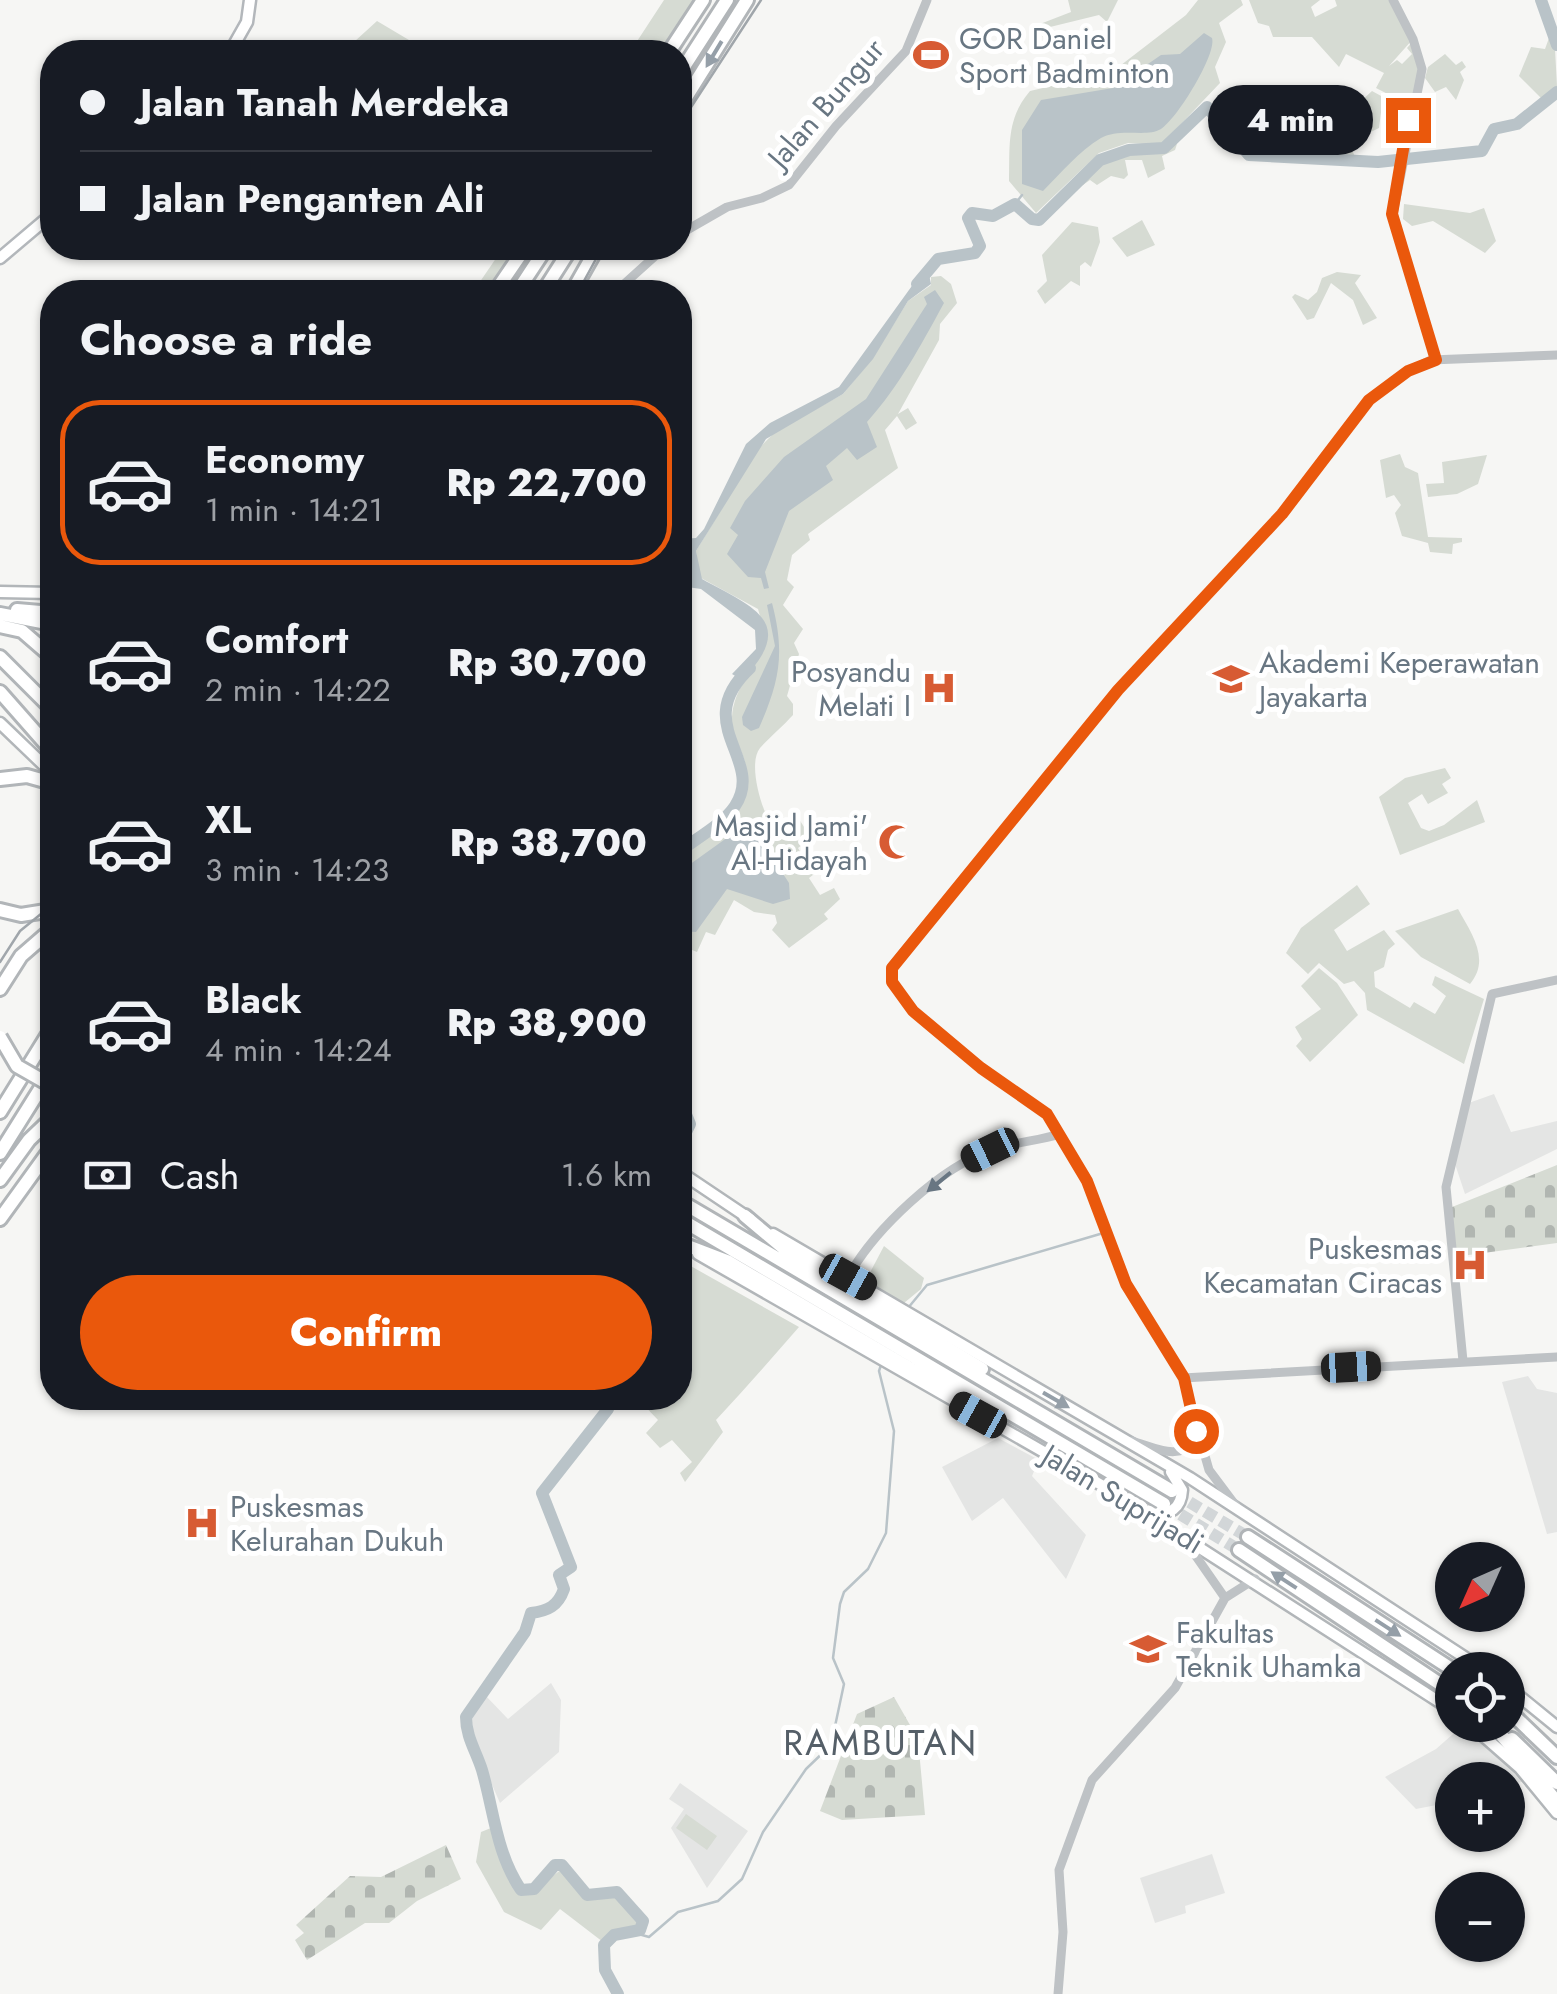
<!DOCTYPE html>
<meta charset="utf-8">
<style>
:root{--surface:#171b24;--page:#242831;--text:#f1f3f6;--muted:#9ea1a6;--line:#363941;--accent:#ea580c}
body{margin:0;font-family:Jost,sans-serif;background:var(--page);color:var(--text);height:100vh;display:flex;flex-direction:column;font-size:38px;white-space:nowrap}
*{box-sizing:border-box;margin:0}
p{font-size:32px;color:var(--muted)}
.icon{flex:none;width:55px;height:55px;fill:none;stroke:currentColor;stroke-width:2;stroke-linecap:round;stroke-linejoin:round}
.map{position:relative;flex:1;overflow:hidden}
.panel{position:absolute;left:40px;top:280px;width:652px;height:1130px;display:flex;flex-direction:column;background:var(--surface);border-radius:40px;box-shadow:0 2px 8px #0004}
.panel>*{flex:none}
.guide{position:absolute;left:40px;top:40px;width:652px;height:220px;border-radius:40px;box-shadow:0 2px 8px #0004;display:grid;align-content:center;height:220px;padding:0 40px;background:var(--surface)}
.needle{width:65px;rotate:225deg}
.buttons{position:absolute;left:1435px;top:1542px;display:grid;gap:20px}
.buttons a{display:grid;place-items:center;width:90px;height:90px;border-radius:50%;background:var(--surface);box-shadow:0 2px 8px #0004;font-size:50px}
.end{position:absolute;width:45px;height:45px;margin:-22px;border:12px solid #ea580c;background:#fff;box-shadow:0 0 0 5px #fff}
.from{border-radius:50%}
.bubble{position:absolute;height:70px;border-radius:35px;background:var(--surface);box-shadow:0 2px 8px #0004;font-size:32px;font-weight:800;line-height:70px;text-align:center}
.car{position:absolute;width:30px;height:60px;margin:-30px -15px;border-radius:12px;box-shadow:0 0 8px 2px #0007;background:linear-gradient(#222 24%,#8ab4d8 0 40%,#222 0 76%,#8ab4d8 0 86%,#222 0)}
.guide b{display:flex;align-items:center;gap:35px;height:95px;font-size:38px}
.guide b+b{border-top:2px solid var(--line)}
.guide i{width:25px;height:25px;background:var(--text)}
ul{padding:0;list-style:none}
li{display:flex;align-items:center;gap:30px;height:165px;margin:0 20px 15px;padding:0 20px;border:5px solid transparent;border-radius:40px}
li div{flex:1}
li b{display:block;font-size:38px}
li em{font-style:normal;font-weight:800}
li.active{border-color:var(--accent)}
li>.icon{width:90px;height:90px;stroke-width:1.5}
h2{padding:0 40px;font-size:45px;line-height:120px}
.pay{display:flex;align-items:center;gap:25px;height:110px;padding:0 40px;font-size:38px}
.pay p{margin-inline-start:auto}
.action{display:flex;gap:20px;margin-top:auto;padding:20px 40px}
.action a{flex:1;height:115px;border-radius:60px;background:var(--accent);color:#fff;font-size:40px;font-weight:800;line-height:115px;text-align:center}
.map>svg:first-child{display:block}
</style>
<div class="map">
<svg width="1557" height="1994" viewBox="0 0 1557 1994">
<defs>
<pattern id="cemetery-stones" width="16" height="16" patternUnits="userSpaceOnUse" patternTransform="scale(2.5)"><rect width="16" height="16" fill="#d6dbd3"/><path d="M2 7V4a2 2 0 0 1 4 0v3zM10 15v-3a2 2 0 0 1 4 0v3z" fill="#b1b6b1"/></pattern>
</defs>
<rect width="100%" height="100%" fill="#f6f6f4"/>
<!-- built -->
<path fill="#e4e5e4" d="M 1494,1094 L 1511,1132 L 1557,1121 L 1557,1149 L 1465,1194 L 1453,1158 L 1466,1104 Z
M 1528,1376 L 1537,1389 L 1557,1393 L 1557,1532 L 1547,1534 L 1502,1382 Z
M 998,1438 L 1039,1460 L 1032,1476 L 1086,1535 L 1066,1579 L 1003,1498 L 972,1521 L 942,1467 Z
M 551,1683 L 561,1700 L 559,1752 L 500,1803 L 470,1734 L 468,1719 L 485,1695 L 508,1719 Z
M 1461,1727 L 1528,1780 L 1508,1786 L 1508,1780 L 1452,1780 L 1452,1802 L 1416,1809 L 1385,1777 L 1436,1749 Z
M 680,1783 L 748,1831 L 707,1888 L 671,1828 L 684,1809 L 669,1799 Z
M 1212,1854 L 1225,1893 L 1185,1906 L 1186,1913 L 1155,1923 L 1140,1878 Z"/>
<!-- green -->
<path fill="#d6dbd3" d="M 664,0 L 703,0 L 669,52 L 630,52 Z
M 1068,0 L 1118,0 L 1107,22 L 1099,15 L 1050,27 L 1045,37 L 1038,35 L 1040,24 L 1071,12 Z
M 1198,0 L 1241,0 L 1243,5 L 1219,23 L 1226,42 L 1215,67 L 1220,83 L 1161,145 L 1128,143 L 1099,153 L 1036,213 L 1009,181 C 1010,146 1006,119 1030,91 L 1112,72 L 1186,15 Z
M 1249,0 L 1320,0 L 1311,7 L 1315,17 L 1337,6 L 1335,0 L 1392,0 L 1413,39 L 1389,66 L 1397,60 L 1402,64 L 1412,54 L 1407,48 L 1413,41 L 1423,65 L 1411,106 L 1376,88 L 1384,73 L 1346,54 L 1339,67 L 1312,37 L 1273,37 L 1269,26 L 1258,23 Z
M 377,21 L 409,40 L 414,52 L 343,52 Z
M 1549,38 L 1555,49 L 1557,86 L 1542,99 L 1519,76 L 1531,47 L 1545,49 Z
M 1445,54 L 1456,65 L 1462,61 L 1466,67 L 1460,72 L 1464,80 L 1456,100 L 1446,87 L 1435,92 L 1425,78 L 1428,67 Z
M 1372,91 L 1383,97 L 1379,128 L 1348,143 L 1356,158 L 1326,155 L 1324,142 L 1358,131 L 1362,123 L 1359,103 Z
M 1177,144 L 1175,150 L 1162,156 L 1165,169 L 1148,178 L 1142,160 L 1125,160 L 1128,175 L 1124,179 L 1111,176 L 1097,185 L 1090,180 L 1083,185 L 1081,181 C 1105,147 1144,159 1177,144 Z
M 1404,204 L 1470,213 L 1484,208 L 1496,241 L 1485,253 L 1433,221 L 1412,226 L 1403,219 Z
M 1142,220 L 1155,245 L 1127,257 L 1112,238 Z
M 1072,222 L 1098,227 L 1100,242 L 1091,267 L 1085,262 L 1080,266 L 1080,286 L 1071,281 L 1045,304 L 1037,291 L 1047,281 L 1042,255 Z
M 503,248 L 525,248 L 495,292 L 473,292 Z
M 1337,272 L 1361,275 L 1355,283 L 1377,318 L 1363,325 L 1353,300 L 1331,283 L 1314,318 L 1307,320 L 1292,297 L 1295,294 L 1308,300 L 1317,292 L 1322,278 Z
M 941,276 L 951,284 L 957,303 L 940,324 L 939,340 L 898,414 L 908,408 L 917,423 L 906,430 L 897,416 L 885,430 L 898,468 L 808,534 L 810,540 L 792,555 L 787,580 L 794,587 L 783,605 L 803,629 L 794,643 L 799,654 L 787,696 L 793,704 L 793,715 C 783,726 767,740 760,748 C 746,765 765,821 776,832 L 799,819 L 811,838 L 798,848 L 807,863 L 820,854 L 826,865 L 809,878 L 820,895 L 834,888 L 840,899 L 824,914 L 828,919 L 789,948 L 772,930 L 777,923 L 775,915 L 754,912 L 734,900 L 715,935 L 706,932 L 697,952 L 680,945 L 680,855 C 708,830 752,814 746,768 C 744,750 730,736 732,717 C 734,686 756,668 767,641 L 758,609 L 699,577 L 696,551 L 758,449 L 775,432 L 843,394 L 872,359 L 908,301 L 931,285 L 931,277 Z
M 1400,454 L 1405,467 L 1418,473 L 1428,537 L 1462,538 L 1462,542 L 1453,544 L 1452,554 L 1430,552 L 1428,543 L 1402,536 L 1395,513 L 1401,505 L 1394,495 L 1386,498 L 1380,460 Z
M 1487,455 L 1478,484 L 1457,494 L 1428,497 L 1426,484 L 1444,483 L 1442,462 Z
M 1445,768 L 1451,778 L 1442,784 L 1448,793 L 1428,804 L 1422,794 L 1408,803 L 1421,828 L 1429,831 L 1444,825 L 1477,800 L 1485,822 L 1400,855 L 1379,797 L 1405,778 Z
M 1357,885 L 1370,904 L 1334,930 L 1347,951 L 1384,930 L 1395,944 L 1388,950 L 1384,967 L 1374,972 L 1375,987 L 1410,1008 L 1414,1002 L 1435,1014 L 1446,996 L 1432,985 L 1435,976 L 1484,999 L 1464,1064 L 1367,1010 L 1365,993 L 1354,981 L 1344,984 L 1319,963 L 1308,974 L 1286,953 L 1301,928 Z
M 1458,909 C 1471,933 1491,959 1470,984 L 1421,957 L 1395,931 Z
M 1319,968 L 1337,983 L 1358,1015 L 1310,1062 L 1296,1046 L 1302,1039 L 1295,1027 L 1321,1009 L 1301,986 Z
M 884,1246 L 924,1278 L 921,1289 L 904,1303 L 865,1282 Z
M 680,1260 L 799,1327 C 771,1359 744,1390 716,1420 L 723,1432 L 685,1482 L 680,1473 L 692,1462 L 672,1440 L 660,1448 L 646,1433 L 658,1420 L 637,1398 L 680,1398 Z
M 686,1814 L 717,1836 L 707,1850 L 676,1828 Z
M 491,1828 C 501,1848 504,1875 521,1890 L 534,1890 L 562,1869 L 590,1897 L 618,1894 L 642,1921 L 639,1928 L 620,1931 L 603,1942 L 560,1909 L 541,1930 L 504,1912 L 476,1862 L 481,1832 Z"/>
<!-- cemetery -->
<path fill="url(#cemetery-stones)" d="M 1557,1165 L 1557,1243 L 1454,1257 L 1447,1209 Z
M 894,1697 L 918,1739 L 925,1815 L 842,1820 L 820,1811 L 857,1714 Z
M 446,1845 L 461,1879 L 417,1901 L 389,1923 L 365,1923 L 307,1960 L 295,1940 L 304,1933 L 296,1925 L 350,1876 L 381,1877 Z"/>
<!-- water -->
<path fill="#b9c3c8" d="M 1204,33 L 1212,38 C 1217,54 1177,119 1161,129 C 1146,138 1121,127 1101,138 C 1079,151 1061,173 1043,191 L 1022,184 L 1022,130 L 1041,100 L 1113,88 L 1161,55 L 1180,54 Z
M 927,265 L 931,284 L 908,301 L 873,359 L 843,394 L 766,439 L 696,551 L 702,579 C 750,606 800,621 742,680 L 732,674 L 756,649 L 755,630 L 701,589 L 680,586 L 680,539 L 696,538 L 704,529 L 746,444 L 770,423 L 839,387 Z
M 935,290 L 944,303 C 921,345 900,385 867,422 L 877,447 L 857,460 L 847,448 L 826,466 L 833,480 L 789,511 L 765,572 L 769,588 L 764,589 L 761,578 L 748,577 L 727,554 L 738,535 L 730,528 L 745,501 L 784,457 L 866,399 L 927,304 L 924,297 Z
M 772,603 C 785,653 780,680 759,728 L 751,731 L 743,725 L 742,717 L 775,646 L 767,605 Z
M 749,822 L 789,883 L 790,899 L 773,904 L 727,889 L 696,932 L 680,931 L 680,882 L 689,865 Z"/>
<g fill="none" stroke-linecap="round" stroke-linejoin="round">
<!-- stream -->
<path stroke="#b9c3c8" stroke-width="2.5" d="M 1015,204 L 1022,195
M 908,1308 L 927,1285 L 1100,1234
M 628,1931 L 649,1937 L 678,1912 L 718,1901 L 742,1879 L 763,1832 L 806,1769 L 831,1745 L 844,1684 L 833,1658 L 840,1604 L 844,1592 L 868,1569 L 886,1533 L 894,1431 L 879,1371 L 881,1365"/>
<!-- river -->
<path stroke="#b9c3c8" stroke-width="12" d="M 1541,0 L 1557,45
M 917,284 L 938,259 L 975,253 L 980,246 L 968,218 L 972,213 L 993,216 L 1015,204 L 1032,219 L 1039,220 L 1100,160 L 1129,150 L 1164,148 L 1207,107 L 1249,155 L 1378,162 L 1482,151 L 1494,129 L 1517,124 L 1557,92
M 680,851 C 697,838 723,824 735,806 C 766,759 689,725 750,668
M 680,1100 L 690,1124 L 682,1140
M 602,1398 L 608,1409 L 542,1493 L 571,1567 L 559,1575 L 564,1589 C 558,1606 548,1611 531,1613 L 525,1632 L 466,1717 C 466,1737 476,1751 482,1770 C 494,1811 496,1853 521,1890 L 534,1889 L 555,1865 L 562,1865 L 587,1895 L 617,1892 L 643,1921 L 640,1930 L 614,1935 L 604,1945 L 605,1970 L 618,1994"/>
<!-- motorway-tunnel -->
<path stroke="#d2d6d8" stroke-width="12" stroke-dasharray="12 6" stroke-linecap="butt" d="M 1174,1493 L 1248,1537
M 1165,1505 L 1239,1550"/>
<defs>
<path id="secondary" d="M 230,52 L 247,22 L 250,0
M 0,258 L 52,214"/>
<path id="primary" d="M 0,592 L 52,593
M 0,723 L 52,773
M 680,1172 L 750,1219
M 773,1234 L 1190,1478 L 1484,1670
M 698,1254 L 1105,1487 L 1452,1710
M 1152,1516 C 1170,1513 1181,1510 1182,1490 L 1171,1472
M 1508,1687 L 1557,1727
M 1471,1725 L 1520,1768 L 1557,1813"/>
<path id="motorway" d="M 669,52 L 703,0
M 680,73 L 727,0
M 680,107 L 747,0
M 495,292 L 525,248
M 517,292 L 546,248
M 543,292 L 571,248
M 572,292 L 597,248
M 17,610 L 52,613
M 0,614 L 52,624
M 0,626 L 22,631 L 52,657
M 0,657 L 52,709
M 0,692 L 52,751
M 0,779 L 27,776 L 52,783
M 0,910 L 21,915 L 52,910
M 0,989 L 21,956 L 52,929
M 0,1112 L 52,1028
M 0,1153 L 52,1070
M 0,1180 L 29,1140 L 52,1118
M 680,1201 L 1172,1491
M 745,1216 L 788,1252 L 982,1369
M 0,1219 L 52,1147
M 680,1219 L 1164,1504
M 680,1243 L 727,1261 L 979,1409 L 1003,1411
M 1248,1537 L 1453,1670
M 1239,1550 L 1452,1692
M 1508,1710 L 1557,1757
M 1493,1725 L 1557,1802
M 1512,1739 L 1557,1783"/>
</defs>
<!-- secondary casing -->
<use href="#secondary" stroke="#b3b7bb" stroke-width="15"/>
<!-- primary casing -->
<use href="#primary" stroke="#b2b6b9" stroke-width="15"/>
<!-- motorway casing -->
<use href="#motorway" stroke="#b1b5b8" stroke-width="18"/>
<!-- tertiary -->
<path stroke="#bec2c5" stroke-width="9" d="M 1393,0 L 1413,39 L 1422,69 L 1393,214 L 1436,359
M 680,234 L 727,207 L 762,198 L 789,185 L 836,126 L 906,51 L 927,0
M 608,292 L 623,285 L 664,248
M 848,1277 C 874,1230 940,1167 992,1150 C 1014,1142 1038,1141 1060,1134
M 1463,1361 L 1446,1187 L 1492,994 L 1557,980
M 1183,1378 L 1557,1357
M 1132,1441 C 1156,1448 1179,1462 1198,1439
M 1236,1506 L 1209,1470 L 1183,1378 L 1127,1284 L 1087,1181 L 1047,1114 L 981,1068 L 913,1011 L 892,982 L 891,967 L 1118,690 L 1282,514 L 1369,400 L 1408,371 L 1431,360 L 1557,355
M 1184,1539 L 1225,1598
M 1058,1994 L 1063,1932 L 1059,1870 L 1092,1780 L 1175,1688 L 1225,1598 L 1255,1579"/>
<!-- secondary -->
<use href="#secondary" stroke="#fff" stroke-width="10"/>
<!-- primary -->
<use href="#primary" stroke="#fff" stroke-width="10"/>
<!-- motorway -->
<use href="#motorway" stroke="#fff" stroke-width="12"/>
<!-- tram -->
<path stroke="#a0a6ab" stroke-width="2.5" d="M 680,124 L 761,0
M 578,292 L 602,248
M 0,962 L 20,931 L 52,905"/>
<defs>
<path id="motorway-bridge" d="M 0,1037 L 17,1066 L 52,1086"/>
</defs>
<!-- motorway-bridge casing -->
<use href="#motorway-bridge" stroke="#b1b5b8" stroke-width="18" stroke-linecap="butt"/>
<!-- motorway-bridge -->
<use href="#motorway-bridge" stroke="#fff" stroke-width="12"/>
</g>
<!-- one-way arrows -->
<defs><path id="oneway-solid" d="M-6-.8H1V-3.2L6.5 0L1 3.2V.8H-6Z" transform="scale(2.5)"/></defs>
<g fill="#959fa8">
<use href="#oneway-solid" transform="translate(714 54) rotate(121)"/>
<use href="#oneway-solid" transform="translate(1056 1400) rotate(30)"/>
<use href="#oneway-solid" transform="translate(1284 1580) rotate(-147)"/>
<use href="#oneway-solid" transform="translate(1388 1628) rotate(33)"/>
</g>
<use fill="#687682" href="#oneway-solid" transform="translate(939 1182) rotate(141)"/>
<g fill="none" stroke-linecap="round" stroke-linejoin="round">
<!-- route -->
<path stroke="#ea580c" stroke-width="12" d="M 1196,1431 L 1184,1378 L 1126,1284 L 1087,1181 L 1047,1114 L 981,1068 L 913,1011 L 892,982 L 892,968 L 1118,690 L 1282,514 L 1369,400 L 1408,371 L 1436,360 L 1392,214 L 1408,120"/>
</g>
<!-- icons -->
<defs>
<symbol id="stadium-bare" viewBox="-9 -9 18 18"><path d="M0-5a6.5 5 0 1 0 0 10a6.5 5 0 1 0 0-10ZM-3.5-1.8h7v3.6h-7Z" fill="#d75b33" stroke="#fff" stroke-width="2.5" paint-order="stroke"/></symbol>
<symbol id="university-bare" viewBox="-9 -9 18 18"><path d="M0-5L7-2L0 1L-7-2ZM-4 1L0 2.5L4 1V4Q0 6-4 4Z" fill="#d75b33" stroke="#fff" stroke-width="2.5" paint-order="stroke"/></symbol>
<symbol id="hospital-bare" viewBox="-9 -9 18 18"><path d="M-5-5h3v3.5h4V-5h3V5h-3V1.5h-4V5h-3Z" fill="#d75b33" stroke="#fff" stroke-width="2.5" paint-order="stroke"/></symbol>
<symbol id="mosque-bare" viewBox="-9 -9 18 18"><path d="M3.5-4.9A6 6 0 1 0 3.5 4.9A5 5 0 1 1 3.5-4.9Z" fill="#d75b33" stroke="#fff" stroke-width="2.5" paint-order="stroke"/></symbol>
</defs>
<g fill-rule="evenodd">
<use href="#stadium-bare" x="906" y="30" width="50" height="50"/>
<use href="#university-bare" x="1206" y="654" width="50" height="50"/>
<use href="#hospital-bare" x="914" y="663" width="50" height="50"/>
<use href="#mosque-bare" x="871" y="817" width="50" height="50"/>
<use href="#hospital-bare" x="1445" y="1240" width="50" height="50"/>
<use href="#hospital-bare" x="177" y="1498" width="50" height="50"/>
<use href="#university-bare" x="1123" y="1624" width="50" height="50"/>
</g>
<g text-anchor="middle" dominant-baseline="central" stroke-width="10" stroke-linejoin="round" paint-order="stroke">
<!-- poi labels -->
<g font-size="30" fill="#687682" stroke="#fff" text-anchor="start">
<text x="959" y="38">GOR Daniel<tspan x="959" dy="34">Sport Badminton</tspan></text>
<text x="1259" y="662">Akademi Keperawatan<tspan x="1259" dy="34">Jayakarta</tspan></text>
<text x="911" y="671" text-anchor="end">Posyandu<tspan x="911" dy="34">Melati I</tspan></text>
<text x="868" y="825" text-anchor="end">Masjid Jami'<tspan x="868" dy="34">Al-Hidayah</tspan></text>
<text x="1442" y="1248" text-anchor="end">Puskesmas<tspan x="1442" dy="34">Kecamatan Ciracas</tspan></text>
<text x="230" y="1506">Puskesmas<tspan x="230" dy="34">Kelurahan Dukuh</tspan></text>
<text x="1176" y="1632">Fakultas<tspan x="1176" dy="34">Teknik Uhamka</tspan></text>
</g>
<!-- street labels -->
<g font-size="30" fill="#687682" stroke="#fff">
<text transform="translate(826 103) rotate(-49)">Jalan Bungur</text>
<text transform="translate(1123 1499) rotate(31)">Jalan Suprijadi</text>
</g>
<!-- quarter labels -->
<g font-size="35" letter-spacing="2.5" fill="#555f68" stroke="#fff">
<text x="881" y="1743">RAMBUTAN</text>
</g>
</g>
</svg>
<div class="buttons">
<a><svg class="needle" viewBox="-14 -14 28 28"><path d="M0-13l5 13h-10z" fill="#e53935"/><path d="M0 13l5-13h-10z" fill="#9ea1a6"/></svg></a>
<a><svg class="icon" aria-label="locate" viewBox="0 0 24 24"><circle cx="12" cy="12" r="6"/><path d="M12 2v4M12 18v4M2 12h4M18 12h4"/></svg></a>
<a>+</a>
<a>−</a>
</div>
<i class="end from" style="left:1196px;top:1431px"></i>
<i class="end" style="left:1408px;top:120px"></i>
<div class="bubble" style="left:1208px;top:85px;width:165px">4 min</div>
<i class="car" style="left:990px;top:1150px;rotate:244deg"></i>
<i class="car" style="left:848px;top:1277px;rotate:119deg"></i>
<i class="car" style="left:1351px;top:1367px;rotate:87deg"></i>
<i class="car" style="left:978px;top:1415px;rotate:299deg"></i>
<div class="guide">
<b><i class="from"></i>Jalan Tanah Merdeka</b>
<b><i></i>Jalan Penganten Ali</b>
</div>
<section class="panel">
<h2>Choose a ride</h2>
<ul>
<li class="active"><svg class="icon" aria-label="car" viewBox="0 0 24 24"><path d="M5 17H2v-5l4-1 3-4h7l3 4 3 1v5h-3M9 17h6M6 11h13"/><circle cx="7" cy="17" r="2"/><circle cx="17" cy="17" r="2"/></svg><div><b>Economy</b><p>1 min · 14:21</p></div><em>Rp 22,700</em></li>
<li><svg class="icon" aria-label="car" viewBox="0 0 24 24"><path d="M5 17H2v-5l4-1 3-4h7l3 4 3 1v5h-3M9 17h6M6 11h13"/><circle cx="7" cy="17" r="2"/><circle cx="17" cy="17" r="2"/></svg><div><b>Comfort</b><p>2 min · 14:22</p></div><em>Rp 30,700</em></li>
<li><svg class="icon" aria-label="car" viewBox="0 0 24 24"><path d="M5 17H2v-5l4-1 3-4h7l3 4 3 1v5h-3M9 17h6M6 11h13"/><circle cx="7" cy="17" r="2"/><circle cx="17" cy="17" r="2"/></svg><div><b>XL</b><p>3 min · 14:23</p></div><em>Rp 38,700</em></li>
<li><svg class="icon" aria-label="car" viewBox="0 0 24 24"><path d="M5 17H2v-5l4-1 3-4h7l3 4 3 1v5h-3M9 17h6M6 11h13"/><circle cx="7" cy="17" r="2"/><circle cx="17" cy="17" r="2"/></svg><div><b>Black</b><p>4 min · 14:24</p></div><em>Rp 38,900</em></li>
</ul>
<div class="pay"><svg class="icon" aria-label="cash" viewBox="0 0 24 24"><path d="M3 7h18v10H3z"/><circle cx="12" cy="12" r="2"/></svg>Cash<p>1.6 km</p></div>
<div class="action"><a>Confirm</a></div>
</section>
</div>
